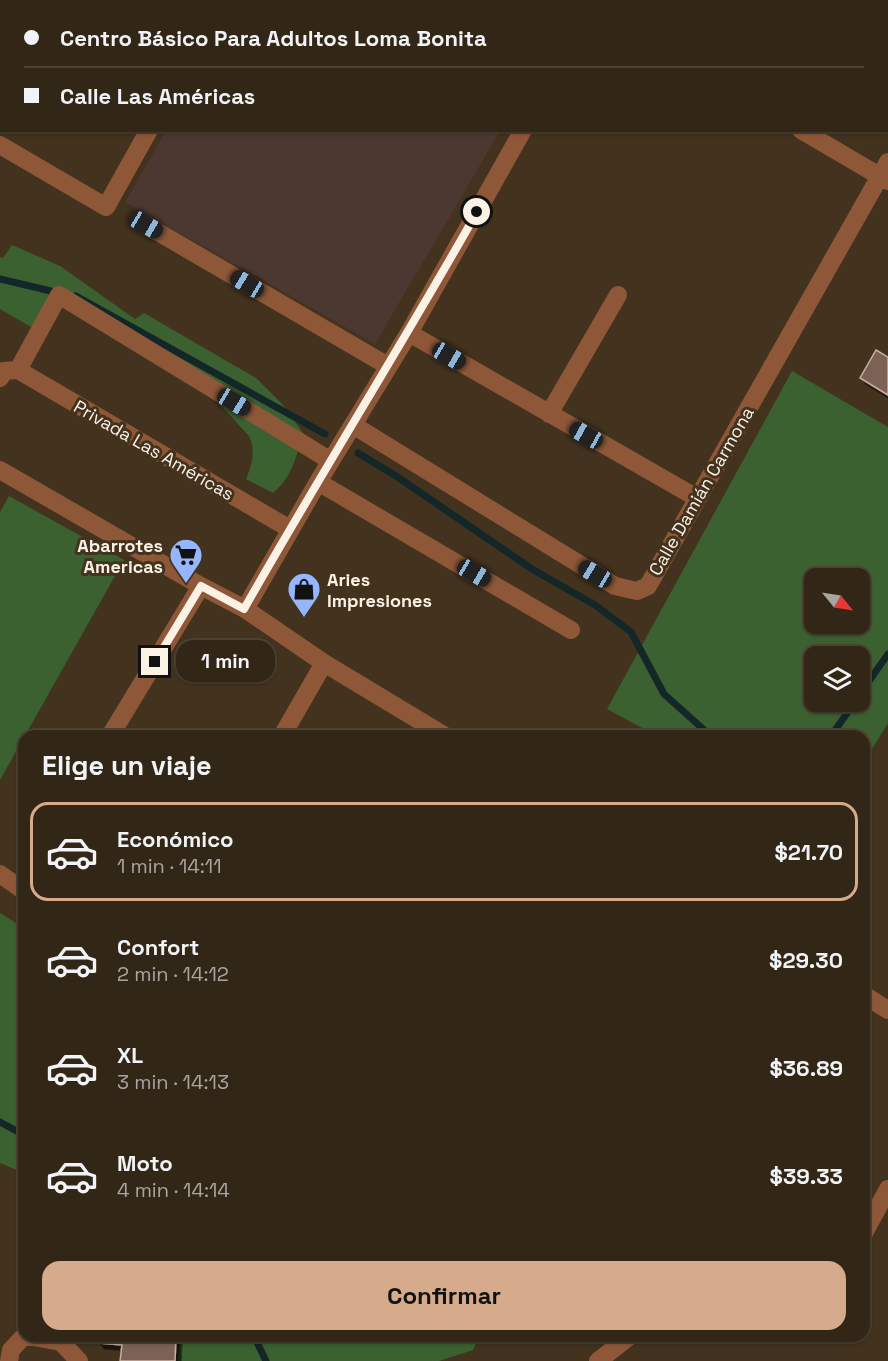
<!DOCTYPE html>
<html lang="es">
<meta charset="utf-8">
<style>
:root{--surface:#322616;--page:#3a2e1f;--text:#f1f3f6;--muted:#a8a5a1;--line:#4d4335;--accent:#d6ab8b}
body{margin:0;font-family:"Space Grotesk",sans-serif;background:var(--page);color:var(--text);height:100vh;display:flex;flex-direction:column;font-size:22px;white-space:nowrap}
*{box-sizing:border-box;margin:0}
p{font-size:20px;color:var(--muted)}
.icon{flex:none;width:33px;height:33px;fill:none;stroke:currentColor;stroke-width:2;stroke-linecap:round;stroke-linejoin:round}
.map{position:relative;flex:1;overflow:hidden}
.sheet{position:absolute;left:18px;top:730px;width:852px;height:612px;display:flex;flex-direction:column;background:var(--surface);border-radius:18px;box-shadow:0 2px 4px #0004,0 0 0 2px var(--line)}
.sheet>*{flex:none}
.guide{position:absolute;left:0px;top:0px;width:888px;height:132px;box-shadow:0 2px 4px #0004,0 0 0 2px var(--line);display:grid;align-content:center;height:132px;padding:0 24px;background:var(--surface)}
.needle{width:39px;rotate:120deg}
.controls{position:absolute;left:804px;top:568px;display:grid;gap:12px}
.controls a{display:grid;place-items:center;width:66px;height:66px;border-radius:12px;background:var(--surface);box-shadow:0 2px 4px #0004,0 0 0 2px var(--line);font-size:30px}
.end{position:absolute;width:27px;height:27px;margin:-14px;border:8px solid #fbf1e5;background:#111;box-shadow:0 0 0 3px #111}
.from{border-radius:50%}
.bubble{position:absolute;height:42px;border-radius:18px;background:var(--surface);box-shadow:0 2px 4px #0004,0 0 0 2px var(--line);font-size:20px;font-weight:800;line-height:42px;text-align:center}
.car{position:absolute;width:18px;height:36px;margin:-18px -9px;border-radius:8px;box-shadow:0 0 4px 2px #0007;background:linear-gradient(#222 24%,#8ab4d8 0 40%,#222 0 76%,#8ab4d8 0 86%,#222 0)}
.guide b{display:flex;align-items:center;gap:21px;height:57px;font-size:22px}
.guide b+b{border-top:2px solid var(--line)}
.guide i{width:15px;height:15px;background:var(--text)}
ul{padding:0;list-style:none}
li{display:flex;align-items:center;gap:18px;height:99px;margin:0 12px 9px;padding:0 12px;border:3px solid transparent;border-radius:18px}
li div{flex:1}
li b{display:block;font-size:22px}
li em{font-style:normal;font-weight:800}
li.on{border-color:var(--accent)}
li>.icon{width:54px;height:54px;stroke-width:1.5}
h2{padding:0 24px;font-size:27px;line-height:72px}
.button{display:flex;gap:12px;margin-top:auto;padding:12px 24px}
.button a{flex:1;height:69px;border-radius:18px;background:var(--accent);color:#111;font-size:24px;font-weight:800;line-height:69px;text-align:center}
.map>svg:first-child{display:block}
</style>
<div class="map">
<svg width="888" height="1361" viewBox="0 0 888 1361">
<defs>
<filter id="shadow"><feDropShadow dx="5.5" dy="5.5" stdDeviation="0" flood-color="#0009"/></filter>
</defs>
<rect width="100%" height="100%" fill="#42321e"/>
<!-- education -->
<path fill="#4b3831" d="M 242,0 L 514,0 L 517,1 L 242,1 Z
M 166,131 L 166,130 L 500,131 L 375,344 L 125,202 Z"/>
<!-- green -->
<path fill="#3b6131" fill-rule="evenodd" d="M 12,245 L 60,266 L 135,319 L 144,313 L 256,378 L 284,406 L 303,433 C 296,457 293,476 273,493 L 246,479 C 252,465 256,450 249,436 L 193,375 L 91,314 L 60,306 L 31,327 L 0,309 L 0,257 L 3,258 Z
M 792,371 L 888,427 L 888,723 L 864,762 L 864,736 L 657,736 L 607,709 ZM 814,579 L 860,579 L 860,624 L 814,624 ZM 814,657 L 860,657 L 860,702 L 814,702 Z
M 9,496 L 124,560 L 0,780 L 0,512 Z
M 0,913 L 24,928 L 24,1173 L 0,1163 Z
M 180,1337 L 180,1336 L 479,1337 L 473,1350 L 439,1361 L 178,1361 Z"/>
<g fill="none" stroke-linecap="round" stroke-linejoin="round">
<!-- stream -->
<path stroke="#132728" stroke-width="7" d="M 0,279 L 59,293
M 76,296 L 325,434
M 358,453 L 396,476 L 532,569 L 595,605 L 631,632 L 664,694 L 711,736
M 860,694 L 888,654
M 831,736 L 855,702
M 0,1122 L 24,1135
M 254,1336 L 266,1361"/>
</g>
<!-- building -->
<path fill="#7c6255" stroke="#c9ad9e" stroke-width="1.5" filter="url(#shadow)" d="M 876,350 L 888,357 L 888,395 L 860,378 Z
M 94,1336 L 176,1336 L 175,1361 L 120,1361 L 122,1345 L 99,1343 Z"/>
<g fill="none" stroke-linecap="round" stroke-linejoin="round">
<!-- minor -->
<path stroke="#8e5838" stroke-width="18" d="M 115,0 L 117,2
M 574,0 L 577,2
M 223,2 L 224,0
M 596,2 L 597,0
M 801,130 L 888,181
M 0,145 L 106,207 L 149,130
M 146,225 L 388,366
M 409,333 L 697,498
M 18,370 L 290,529
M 0,378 L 4,371 L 18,370 L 59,295 L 331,461
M 549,414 L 618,295
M 353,425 L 615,586 L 637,591 L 648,586 L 888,162
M 0,470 L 201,586 L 245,609 L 324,663 L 445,736
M 318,482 L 571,630
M 245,609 L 318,482 L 409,333 L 523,130
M 110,736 L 201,586
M 282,736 L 324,663
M 0,874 L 24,891
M 864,995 L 888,1010
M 864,1233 L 888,1189
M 28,1336 L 61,1342 L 79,1361
M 9,1361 L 11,1350 L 24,1336
M 598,1361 L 630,1336"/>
</g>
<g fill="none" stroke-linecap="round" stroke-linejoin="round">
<!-- route -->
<path stroke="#fbf1e5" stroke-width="8" d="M 155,662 L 201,586 L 244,609 C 320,475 402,345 477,212"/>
</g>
<!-- icons -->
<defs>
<symbol id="supermarket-pin" viewBox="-11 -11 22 30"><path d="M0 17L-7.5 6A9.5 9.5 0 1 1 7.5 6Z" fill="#95b6fd" stroke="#42321e"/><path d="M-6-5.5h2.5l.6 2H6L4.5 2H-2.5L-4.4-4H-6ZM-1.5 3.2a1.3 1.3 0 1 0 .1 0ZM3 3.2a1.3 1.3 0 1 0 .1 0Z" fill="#111"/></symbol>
<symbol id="shop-pin" viewBox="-11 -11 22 30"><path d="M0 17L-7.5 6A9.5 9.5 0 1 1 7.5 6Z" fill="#95b6fd" stroke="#42321e"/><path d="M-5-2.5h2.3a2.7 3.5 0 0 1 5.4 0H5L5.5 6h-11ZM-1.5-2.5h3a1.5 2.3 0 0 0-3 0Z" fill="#111"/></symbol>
</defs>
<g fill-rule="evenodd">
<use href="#supermarket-pin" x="167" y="536" width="38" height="52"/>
<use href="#shop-pin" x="285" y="570" width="38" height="52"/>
</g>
<g text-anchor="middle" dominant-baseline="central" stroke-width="6" stroke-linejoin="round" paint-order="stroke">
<!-- street labels -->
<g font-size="18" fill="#fbf1e5" stroke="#42321e">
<text transform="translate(154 450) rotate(30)">Privada Las Américas</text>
<text transform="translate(701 491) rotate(-60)">Calle Damián Carmona</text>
</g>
<!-- poi labels -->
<g font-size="18" font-weight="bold" fill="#fbf1e5" stroke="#42321e" text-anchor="end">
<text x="163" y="545">Abarrotes<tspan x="163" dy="21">Americas</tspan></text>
<text x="327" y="579" text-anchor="start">Aries<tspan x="327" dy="21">Impresiones</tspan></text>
</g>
</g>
</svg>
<div class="controls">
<a><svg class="needle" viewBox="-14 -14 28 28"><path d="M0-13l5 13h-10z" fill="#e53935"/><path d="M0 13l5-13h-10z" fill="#a8a5a1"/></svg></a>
<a><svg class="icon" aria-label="layers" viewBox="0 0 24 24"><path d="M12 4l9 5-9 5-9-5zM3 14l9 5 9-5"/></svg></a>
</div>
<i class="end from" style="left:477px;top:212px"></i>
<i class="end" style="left:155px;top:662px"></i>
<div class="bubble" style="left:176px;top:640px;width:99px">1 min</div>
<i class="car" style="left:146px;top:225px;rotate:120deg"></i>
<i class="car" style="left:247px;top:284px;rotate:301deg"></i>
<i class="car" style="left:449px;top:356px;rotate:120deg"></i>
<i class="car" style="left:234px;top:402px;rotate:121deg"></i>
<i class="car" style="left:586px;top:435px;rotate:299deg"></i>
<i class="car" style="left:474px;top:573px;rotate:120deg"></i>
<i class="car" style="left:595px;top:574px;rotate:301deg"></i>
<div class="guide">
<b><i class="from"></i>Centro Básico Para Adultos Loma Bonita</b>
<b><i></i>Calle Las Américas</b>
</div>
<section class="sheet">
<h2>Elige un viaje</h2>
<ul>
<li class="on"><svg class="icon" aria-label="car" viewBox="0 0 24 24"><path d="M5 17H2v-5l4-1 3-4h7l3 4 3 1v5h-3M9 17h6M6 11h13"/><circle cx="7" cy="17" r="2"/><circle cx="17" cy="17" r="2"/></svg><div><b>Económico</b><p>1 min · 14:11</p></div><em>$21.70</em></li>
<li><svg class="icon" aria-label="car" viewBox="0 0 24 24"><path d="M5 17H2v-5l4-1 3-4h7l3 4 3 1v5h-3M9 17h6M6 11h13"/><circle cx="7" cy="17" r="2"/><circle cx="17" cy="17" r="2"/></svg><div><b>Confort</b><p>2 min · 14:12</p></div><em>$29.30</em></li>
<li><svg class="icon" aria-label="car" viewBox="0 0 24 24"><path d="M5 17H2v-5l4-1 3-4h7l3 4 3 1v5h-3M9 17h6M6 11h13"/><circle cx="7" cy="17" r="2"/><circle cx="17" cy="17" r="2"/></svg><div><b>XL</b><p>3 min · 14:13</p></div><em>$36.89</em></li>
<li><svg class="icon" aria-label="car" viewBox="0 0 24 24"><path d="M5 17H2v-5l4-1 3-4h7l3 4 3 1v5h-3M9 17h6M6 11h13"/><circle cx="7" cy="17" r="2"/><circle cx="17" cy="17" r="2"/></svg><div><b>Moto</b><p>4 min · 14:14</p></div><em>$39.33</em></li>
</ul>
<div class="button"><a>Confirmar</a></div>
</section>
</div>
